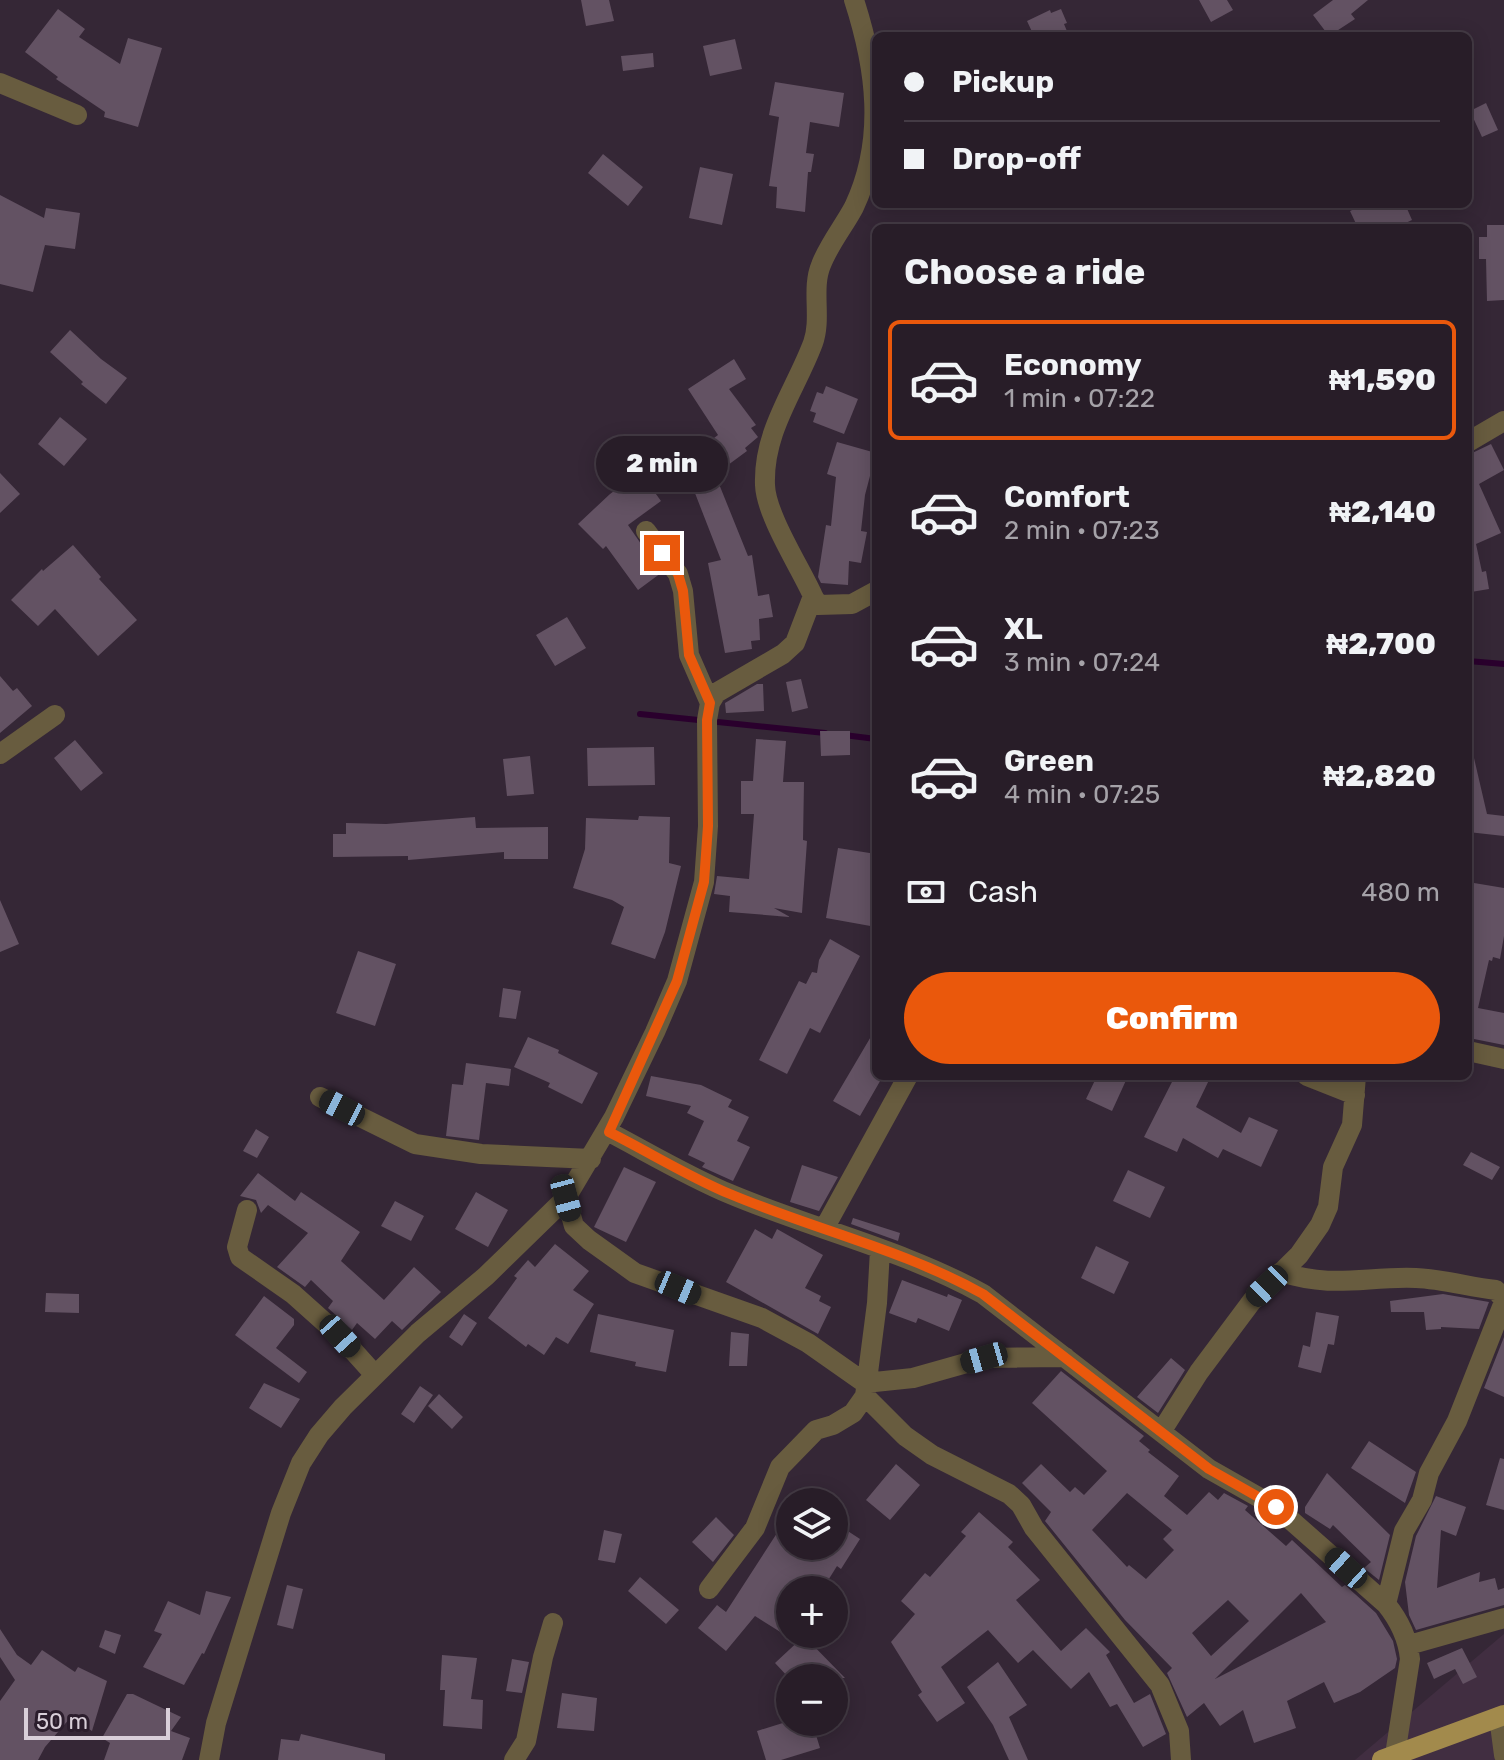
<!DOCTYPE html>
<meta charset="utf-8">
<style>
:root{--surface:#281d28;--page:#342a34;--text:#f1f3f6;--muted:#a5a2a8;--line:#443b45;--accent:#ea580c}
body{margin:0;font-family:Rubik,sans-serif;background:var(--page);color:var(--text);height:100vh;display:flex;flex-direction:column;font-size:30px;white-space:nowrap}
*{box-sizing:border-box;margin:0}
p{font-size:26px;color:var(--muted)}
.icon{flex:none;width:44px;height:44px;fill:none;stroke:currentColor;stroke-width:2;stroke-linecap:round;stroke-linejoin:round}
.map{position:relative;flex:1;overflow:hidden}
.details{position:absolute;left:872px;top:224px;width:600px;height:856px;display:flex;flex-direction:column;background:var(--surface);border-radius:12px;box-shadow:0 4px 20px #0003,0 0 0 2px var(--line)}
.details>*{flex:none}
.banner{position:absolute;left:872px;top:32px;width:600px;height:176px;border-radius:12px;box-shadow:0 4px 20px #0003,0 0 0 2px var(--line);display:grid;align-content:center;height:176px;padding:0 32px;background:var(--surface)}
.fabs{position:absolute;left:776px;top:1488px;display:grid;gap:16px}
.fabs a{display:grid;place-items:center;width:72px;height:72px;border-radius:50%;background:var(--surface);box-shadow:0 4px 20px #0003,0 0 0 2px var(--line);font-size:40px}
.scale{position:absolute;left:24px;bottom:20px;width:146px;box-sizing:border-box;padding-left:8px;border:4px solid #d9cfd9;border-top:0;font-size:22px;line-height:28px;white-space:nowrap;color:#d9cfd9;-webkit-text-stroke:6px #2b1d2c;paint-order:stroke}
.end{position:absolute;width:36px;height:36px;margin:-18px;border:10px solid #ea580c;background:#fff;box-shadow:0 0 0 4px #fff}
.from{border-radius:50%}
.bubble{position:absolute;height:56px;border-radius:28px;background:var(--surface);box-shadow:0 4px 20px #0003,0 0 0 2px var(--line);font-size:26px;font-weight:800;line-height:56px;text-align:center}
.car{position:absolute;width:24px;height:48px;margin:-24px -12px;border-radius:10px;box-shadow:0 0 6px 2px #0007;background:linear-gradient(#222 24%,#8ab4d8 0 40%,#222 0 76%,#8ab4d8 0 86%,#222 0)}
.banner b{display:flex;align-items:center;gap:28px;height:76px;font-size:30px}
.banner b+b{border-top:2px solid var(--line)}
.banner i{width:20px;height:20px;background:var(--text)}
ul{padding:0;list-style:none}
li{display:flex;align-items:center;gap:24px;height:120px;margin:0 16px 12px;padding:0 16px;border:4px solid transparent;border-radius:12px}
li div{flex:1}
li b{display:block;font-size:30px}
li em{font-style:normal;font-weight:800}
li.selected{border-color:var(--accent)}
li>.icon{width:72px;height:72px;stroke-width:1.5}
h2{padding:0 32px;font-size:36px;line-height:96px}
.pay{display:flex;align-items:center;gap:20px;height:88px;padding:0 32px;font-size:30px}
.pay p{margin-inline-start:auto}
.primary-button{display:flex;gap:16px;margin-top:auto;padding:16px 32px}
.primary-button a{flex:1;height:92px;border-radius:48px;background:var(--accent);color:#fff;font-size:32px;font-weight:800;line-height:92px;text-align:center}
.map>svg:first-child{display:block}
</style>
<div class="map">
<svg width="1504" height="1760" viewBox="0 0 1504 1760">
<rect width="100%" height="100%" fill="#352736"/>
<!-- built -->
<path fill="#412e41" d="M 1504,1634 L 1504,1760 L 1355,1760 Z"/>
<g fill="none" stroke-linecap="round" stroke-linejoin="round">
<!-- stream -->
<path stroke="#2a002d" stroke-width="6" d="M 1468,661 L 1504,664
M 640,714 L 825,733
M 844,735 L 876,739"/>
</g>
<!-- building -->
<path fill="#635263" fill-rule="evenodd" d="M 581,0 L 609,0 L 614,21 L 586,26 Z
M 1199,0 L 1227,0 L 1233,10 L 1211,22 Z
M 1333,0 L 1368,0 L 1351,14 L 1355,19 L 1329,36 L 1313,15 Z
M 58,9 L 85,29 L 79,37 L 120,64 L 128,38 L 162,48 L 138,127 L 104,117 L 105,112 L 56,79 L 58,77 L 25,52 Z
M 1061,9 L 1067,23 L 1064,24 L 1069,36 L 1034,36 L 1027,21 L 1050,10 L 1051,13 Z
M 735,39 L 742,69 L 710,76 L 703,46 Z
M 653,53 L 654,67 L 623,71 L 621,56 Z
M 775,82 L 844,93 L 839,127 L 810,122 L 806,153 L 814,154 L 811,172 L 808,172 L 805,212 L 776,208 L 777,187 L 769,186 L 779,117 L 769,115 Z
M 1486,103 L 1498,130 L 1482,137 L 1470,111 Z
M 603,154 L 643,187 L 628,206 L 588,173 Z
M 700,167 L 733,174 L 722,225 L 689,218 Z
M 0,195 L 44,218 L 46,208 L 80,213 L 75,249 L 45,245 L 33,292 L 0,284 Z
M 1365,204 L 1405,204 L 1412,220 L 1395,228 L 1358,228 L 1350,211 Z
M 1487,225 L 1504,225 L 1504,300 L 1487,301 L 1486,259 L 1479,259 L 1479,237 L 1487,237 Z
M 70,330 L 101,359 L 127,378 L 106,404 L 81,384 L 83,382 L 50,352 Z
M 734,359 L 746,379 L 729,389 L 756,425 L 751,428 L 758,437 L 745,448 L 747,451 L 728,465 L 710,441 L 718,435 L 688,389 Z
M 826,386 L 858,399 L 844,434 L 813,422 L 816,413 L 810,411 L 817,392 L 823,394 Z
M 60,417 L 87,439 L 64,466 L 38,444 Z
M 837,442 L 876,453 L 865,495 L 861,531 L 867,532 L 861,563 L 849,561 L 848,585 L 821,583 L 818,577 L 826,525 L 831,526 L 836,477 L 827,474 Z
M 1491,444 L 1504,470 L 1479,484 L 1501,533 L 1476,544 L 1482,572 L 1486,571 L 1489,589 L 1471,592 L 1468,576 L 1468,455 Z
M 640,472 L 661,501 L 628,525 L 661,573 L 638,590 L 606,546 L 603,549 L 578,524 L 610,494 Z
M 0,473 L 20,494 L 0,513 Z
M 717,479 L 748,556 L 752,555 L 758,596 L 769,594 L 773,617 L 759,619 L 760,640 L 751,641 L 752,649 L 725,653 L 708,563 L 721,560 L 693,488 Z
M 73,545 L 101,577 L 99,579 L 137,620 L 98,656 L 55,609 L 38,626 L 11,600 L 42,569 L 43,571 Z
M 567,617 L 586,648 L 555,666 L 536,635 Z
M 0,676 L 13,691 L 17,688 L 32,706 L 0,733 Z
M 801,679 L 808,708 L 792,712 L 786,682 Z
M 757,684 L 763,684 L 764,711 L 726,713 L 725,703 Z
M 820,731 L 850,731 L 850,755 L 821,756 Z
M 756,739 L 786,741 L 783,782 L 804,782 L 803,840 L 807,841 L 802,913 L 774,908 L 790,917 L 729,912 L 730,896 L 714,894 L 717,876 L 749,879 L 754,814 L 741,814 L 741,781 L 753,781 Z
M 75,740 L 103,773 L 81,791 L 54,758 Z
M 654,747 L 655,785 L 588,786 L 587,748 Z
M 530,756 L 534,794 L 507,796 L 503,759 Z
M 1474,758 L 1487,814 L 1504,816 L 1504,836 L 1468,832 L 1468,759 Z
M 639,816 L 670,817 L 669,863 L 681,866 L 665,932 L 655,959 L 611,944 L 624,907 L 612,900 L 573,888 L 585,849 L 586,818 L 638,820 Z
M 475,817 L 476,828 L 548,827 L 548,859 L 504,859 L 504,852 L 408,860 L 408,856 L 333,857 L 333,834 L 346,834 L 346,823 L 386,824 Z
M 838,848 L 876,854 L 876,927 L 826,918 Z
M 1468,882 L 1504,888 L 1504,936 L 1500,959 L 1493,957 L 1492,961 L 1489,960 L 1478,1008 L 1504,1013 L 1504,1045 L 1469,1038 L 1472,1025 L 1468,1024 Z
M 0,900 L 19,944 L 0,952 Z
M 830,939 L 860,956 L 820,1033 L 810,1028 L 787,1074 L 759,1060 L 799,981 L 806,984 L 812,972 L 817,973 L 819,960 Z
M 358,951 L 396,964 L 375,1026 L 336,1013 Z
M 503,988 L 521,991 L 516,1019 L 499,1017 Z
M 876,1028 L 876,1076 L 883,1076 L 860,1116 L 833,1101 Z
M 528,1037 L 559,1050 L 558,1053 L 598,1073 L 582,1104 L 548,1087 L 550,1083 L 514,1067 Z
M 466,1063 L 511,1069 L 509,1086 L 486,1083 L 479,1140 L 446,1136 L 452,1084 L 463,1085 Z
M 651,1076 L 701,1085 L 732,1100 L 728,1107 L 749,1117 L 737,1141 L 750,1147 L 733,1181 L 702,1167 L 705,1163 L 688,1155 L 704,1121 L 687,1113 L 691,1106 L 646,1096 Z
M 1097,1076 L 1128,1076 L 1112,1111 L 1086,1099 Z
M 1175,1076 L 1211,1076 L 1196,1107 L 1241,1133 L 1249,1117 L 1278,1130 L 1261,1167 L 1223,1149 L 1218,1158 L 1183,1138 L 1177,1152 L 1144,1137 Z
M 256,1129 L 269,1137 L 257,1158 L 243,1151 Z
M 1471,1152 L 1500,1167 L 1492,1180 L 1463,1165 Z
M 802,1165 L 838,1177 L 819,1211 L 790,1202 Z
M 624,1167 L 656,1182 L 626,1242 L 594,1227 Z
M 1128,1170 L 1165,1187 L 1150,1218 L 1113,1201 Z
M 258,1173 L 295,1201 L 301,1192 L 360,1232 L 341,1261 L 384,1300 L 414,1267 L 441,1292 L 402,1330 L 392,1321 L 375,1339 L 357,1323 L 352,1330 L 328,1308 L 333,1301 L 311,1280 L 305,1287 L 277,1267 L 308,1233 L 268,1205 L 261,1213 L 256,1200 L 240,1196 Z
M 476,1192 L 508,1210 L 488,1247 L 455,1229 Z
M 395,1201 L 424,1216 L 411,1241 L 381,1226 Z
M 853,1218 L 900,1233 L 898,1241 L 851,1224 Z
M 755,1229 L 772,1239 L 777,1229 L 823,1255 L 805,1288 L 821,1296 L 819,1301 L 831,1307 L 818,1334 L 726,1282 Z
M 555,1244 L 589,1271 L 573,1290 L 594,1304 L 568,1344 L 556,1337 L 544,1355 L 528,1344 L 526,1347 L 488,1318 L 517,1278 L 514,1276 L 528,1260 L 535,1267 Z
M 1096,1246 L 1129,1262 L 1114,1294 L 1081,1278 Z
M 902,1280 L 947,1297 L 948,1294 L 962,1300 L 949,1331 L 918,1318 L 916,1323 L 889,1313 Z
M 46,1293 L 79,1294 L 79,1313 L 45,1312 Z
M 1443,1294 L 1489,1302 L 1479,1329 L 1441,1327 L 1441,1329 L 1426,1330 L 1424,1312 L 1391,1312 L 1390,1301 Z
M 264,1296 L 294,1319 L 294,1325 L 276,1348 L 307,1372 L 299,1383 L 235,1335 Z
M 1316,1312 L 1339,1316 L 1334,1345 L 1328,1344 L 1321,1373 L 1298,1367 L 1303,1345 L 1310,1347 Z
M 464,1314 L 477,1323 L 462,1346 L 449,1337 Z
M 598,1314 L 674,1330 L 666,1372 L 635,1366 L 636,1362 L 590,1352 Z
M 731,1332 L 749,1334 L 747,1366 L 729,1366 Z
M 1504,1337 L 1504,1397 L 1484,1388 Z
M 1171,1358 L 1185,1370 L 1158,1413 L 1137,1397 Z
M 1061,1371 L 1144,1436 L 1139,1441 L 1150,1450 L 1148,1452 L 1179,1476 L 1164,1496 L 1187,1515 L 1209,1492 L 1218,1500 L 1224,1493 L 1248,1506 L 1245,1510 L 1286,1546 L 1292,1540 L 1342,1587 L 1345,1585 L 1376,1613 L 1393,1641 L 1397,1659 L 1395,1668 L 1360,1692 L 1334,1703 L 1324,1682 L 1287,1701 L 1296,1728 L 1254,1743 L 1243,1710 L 1220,1726 L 1204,1703 L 1187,1717 L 1167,1673 L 1172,1668 L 1125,1620 L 1045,1521 L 1051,1512 L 1022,1483 L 1041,1464 L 1070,1492 L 1075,1487 L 1084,1495 L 1107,1471 L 1032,1403 ZM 1127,1493 L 1172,1530 L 1163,1539 L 1174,1550 L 1146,1579 L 1129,1565 L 1127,1567 L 1092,1530 ZM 1301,1593 L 1326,1622 L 1215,1679 ZM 1228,1600 L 1249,1621 L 1211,1656 L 1192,1633 Z
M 264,1383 L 300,1399 L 281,1428 L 249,1408 Z
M 420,1386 L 433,1395 L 414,1423 L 401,1414 Z
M 439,1394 L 463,1417 L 452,1429 L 428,1406 Z
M 1369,1441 L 1416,1472 L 1405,1503 L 1351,1468 Z
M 1500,1458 L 1504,1459 L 1504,1510 L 1486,1505 Z
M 896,1464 L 920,1485 L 890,1520 L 866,1500 Z
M 1327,1473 L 1390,1535 L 1379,1580 L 1364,1568 L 1371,1562 L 1333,1525 L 1330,1529 L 1305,1513 L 1305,1507 Z
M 1436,1496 L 1466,1507 L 1456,1536 L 1441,1530 L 1437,1588 L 1480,1572 L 1479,1582 L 1495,1578 L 1498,1590 L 1504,1588 L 1504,1605 L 1416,1630 L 1409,1615 L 1405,1582 L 1416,1536 Z
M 979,1512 L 1013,1542 L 1008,1547 L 1040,1580 L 1016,1600 L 1061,1651 L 1086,1628 L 1110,1652 L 1106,1655 L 1134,1703 L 1150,1694 L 1166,1734 L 1143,1747 L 1117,1704 L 1110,1707 L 1089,1672 L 1071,1689 L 1033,1650 L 1018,1663 L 988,1630 L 941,1667 L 965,1703 L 937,1722 L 918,1695 L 922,1692 L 891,1642 L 915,1614 L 901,1601 L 925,1573 L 930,1577 L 966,1536 L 961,1532 Z
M 790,1513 L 790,1546 L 834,1546 L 834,1522 L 860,1539 L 841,1569 L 837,1566 L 822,1590 L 790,1590 L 790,1638 L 755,1616 L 726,1651 L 698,1628 L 717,1605 L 726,1612 Z
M 716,1517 L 734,1535 L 713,1562 L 692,1542 Z
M 604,1530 L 622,1534 L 615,1563 L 598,1560 Z
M 640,1577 L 679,1610 L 666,1624 L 628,1591 Z
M 287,1585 L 303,1589 L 293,1629 L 277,1625 Z
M 206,1591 L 231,1597 L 204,1654 L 202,1653 L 184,1685 L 143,1667 L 162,1634 L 154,1631 L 168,1601 L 200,1615 Z
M 0,1629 L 17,1655 L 31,1665 L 42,1650 L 75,1672 L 78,1667 L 107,1681 L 92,1731 L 71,1717 L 45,1747 L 38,1760 L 0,1760 L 0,1701 L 15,1680 L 0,1657 Z
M 105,1630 L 121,1635 L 115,1654 L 99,1647 Z
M 804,1636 L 845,1678 L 789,1678 L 775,1663 Z
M 1462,1648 L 1477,1677 L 1463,1684 L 1455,1669 L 1434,1679 L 1427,1663 Z
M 442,1655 L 477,1658 L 471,1699 L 483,1700 L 482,1729 L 443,1726 L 445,1690 L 440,1690 Z
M 512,1659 L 529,1662 L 522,1693 L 506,1691 Z
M 998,1662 L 1027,1705 L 1009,1717 L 1028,1760 L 1009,1760 L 993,1725 L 967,1687 Z
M 562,1693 L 597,1698 L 594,1731 L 557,1728 Z
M 127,1694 L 133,1694 L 181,1717 L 171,1731 L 190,1738 L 182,1760 L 104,1760 L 110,1743 L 102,1738 Z
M 786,1722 L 812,1722 L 820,1748 L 781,1760 L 766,1760 L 757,1731 Z
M 301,1734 L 385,1754 L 385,1760 L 278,1760 L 281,1739 L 299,1741 Z"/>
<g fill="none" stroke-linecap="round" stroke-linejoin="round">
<!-- minor -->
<path stroke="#685c3f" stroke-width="20" d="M 0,83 L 77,115
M 1468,442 L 1504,421
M 646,531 L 678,574 L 683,591 L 689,655 L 710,703
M 813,596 C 800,567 766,515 765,485 C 763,431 795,391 813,343 C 822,318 811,289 821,265 C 829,244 844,226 854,207 C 886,139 876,68 854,0
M 0,754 L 55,715
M 1468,1051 L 1504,1059
M 1307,1076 L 1355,1095
M 320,1097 L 415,1144 L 481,1154 L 591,1159
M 609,1132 C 649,1153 689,1177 730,1194 C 813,1229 904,1250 983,1294 L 1209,1469 L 1276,1507 L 1386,1604 C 1399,1620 1408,1639 1410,1659 L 1395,1755
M 566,1198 L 574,1226 L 589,1240 L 635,1273 L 762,1318 L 808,1343 L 865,1383 L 913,1378 L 984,1358 L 1065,1357
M 247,1210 L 237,1247 L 240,1257 L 293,1294 L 340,1336 L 375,1375
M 825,1227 L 908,1076
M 880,1250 L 877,1303 L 865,1396 L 905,1436 L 932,1455 L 1009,1494 L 1021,1505 L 1034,1528 L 1160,1685 L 1179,1731 L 1181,1760
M 1281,1272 C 1334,1289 1365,1276 1416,1278 C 1443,1279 1469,1287 1496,1290 L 1504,1300
M 1161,1432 L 1199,1372 L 1252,1301 L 1299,1255 L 1320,1225 L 1328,1207 L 1333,1167 L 1352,1125 L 1356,1076
M 709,1589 L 755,1528 L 780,1467 L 816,1430 L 833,1425 L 853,1413 L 865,1396
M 1386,1604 L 1404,1531 L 1422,1500 L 1429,1473 L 1457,1421 L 1504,1302
M 1409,1645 L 1504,1618
M 1499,1717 L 1504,1755
M 209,1760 L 216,1723 L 281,1513 L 301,1463 L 319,1435 L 343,1407 L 418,1333 L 486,1276 L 566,1198 L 614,1117 L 655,1032 L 677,981 L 704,882 L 708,826 L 707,720 L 710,703 L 716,693 L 783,654 L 795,643 L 813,596 L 818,605 L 852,604 L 876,591
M 514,1760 L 526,1741 L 543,1657 L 553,1623"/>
<!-- major -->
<path stroke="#a28a4c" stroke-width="20" d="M 1382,1760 L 1504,1715"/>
</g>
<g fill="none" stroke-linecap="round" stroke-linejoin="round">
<!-- route -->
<path stroke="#ea580c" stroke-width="10" d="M 662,553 L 678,574 L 683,591 L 689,655 L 710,703 L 707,720 L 708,826 L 704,882 L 677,981 L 609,1132 C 649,1152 689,1177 730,1194 C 813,1229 904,1250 983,1294 L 1209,1469 L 1276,1507"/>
</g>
</svg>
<div class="fabs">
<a><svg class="icon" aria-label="layers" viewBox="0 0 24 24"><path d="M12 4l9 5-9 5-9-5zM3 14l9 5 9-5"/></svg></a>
<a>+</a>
<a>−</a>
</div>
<div class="scale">50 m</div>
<i class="end from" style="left:1276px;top:1507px"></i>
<i class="end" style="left:662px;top:553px"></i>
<div class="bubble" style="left:596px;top:436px;width:132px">2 min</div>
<i class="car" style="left:342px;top:1108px;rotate:297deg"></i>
<i class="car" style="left:566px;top:1198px;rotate:165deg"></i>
<i class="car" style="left:1267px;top:1286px;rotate:226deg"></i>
<i class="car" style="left:678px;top:1288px;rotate:113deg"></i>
<i class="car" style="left:340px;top:1336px;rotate:138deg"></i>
<i class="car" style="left:984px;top:1358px;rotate:254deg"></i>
<i class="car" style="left:1346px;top:1568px;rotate:312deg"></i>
<div class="banner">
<b><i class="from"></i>Pickup</b>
<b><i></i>Drop-off</b>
</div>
<section class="details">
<h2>Choose a ride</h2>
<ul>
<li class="selected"><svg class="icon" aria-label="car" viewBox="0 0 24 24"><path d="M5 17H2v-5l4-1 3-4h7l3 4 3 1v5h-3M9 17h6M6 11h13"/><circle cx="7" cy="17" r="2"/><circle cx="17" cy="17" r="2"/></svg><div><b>Economy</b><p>1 min · 07:22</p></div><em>₦1,590</em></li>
<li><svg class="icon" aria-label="car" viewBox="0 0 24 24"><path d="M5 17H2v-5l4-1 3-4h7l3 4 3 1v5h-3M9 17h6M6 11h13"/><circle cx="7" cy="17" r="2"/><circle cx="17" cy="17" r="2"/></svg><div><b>Comfort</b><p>2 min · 07:23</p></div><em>₦2,140</em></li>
<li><svg class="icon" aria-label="car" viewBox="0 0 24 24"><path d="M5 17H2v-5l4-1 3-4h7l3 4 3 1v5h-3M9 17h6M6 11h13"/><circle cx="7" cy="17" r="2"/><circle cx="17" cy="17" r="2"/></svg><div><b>XL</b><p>3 min · 07:24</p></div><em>₦2,700</em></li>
<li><svg class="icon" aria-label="car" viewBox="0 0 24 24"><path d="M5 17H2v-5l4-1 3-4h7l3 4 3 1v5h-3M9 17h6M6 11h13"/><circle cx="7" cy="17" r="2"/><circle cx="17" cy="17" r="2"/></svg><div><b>Green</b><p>4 min · 07:25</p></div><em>₦2,820</em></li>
</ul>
<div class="pay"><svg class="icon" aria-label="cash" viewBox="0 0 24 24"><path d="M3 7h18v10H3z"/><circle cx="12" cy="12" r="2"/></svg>Cash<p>480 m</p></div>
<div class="primary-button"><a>Confirm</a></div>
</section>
</div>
